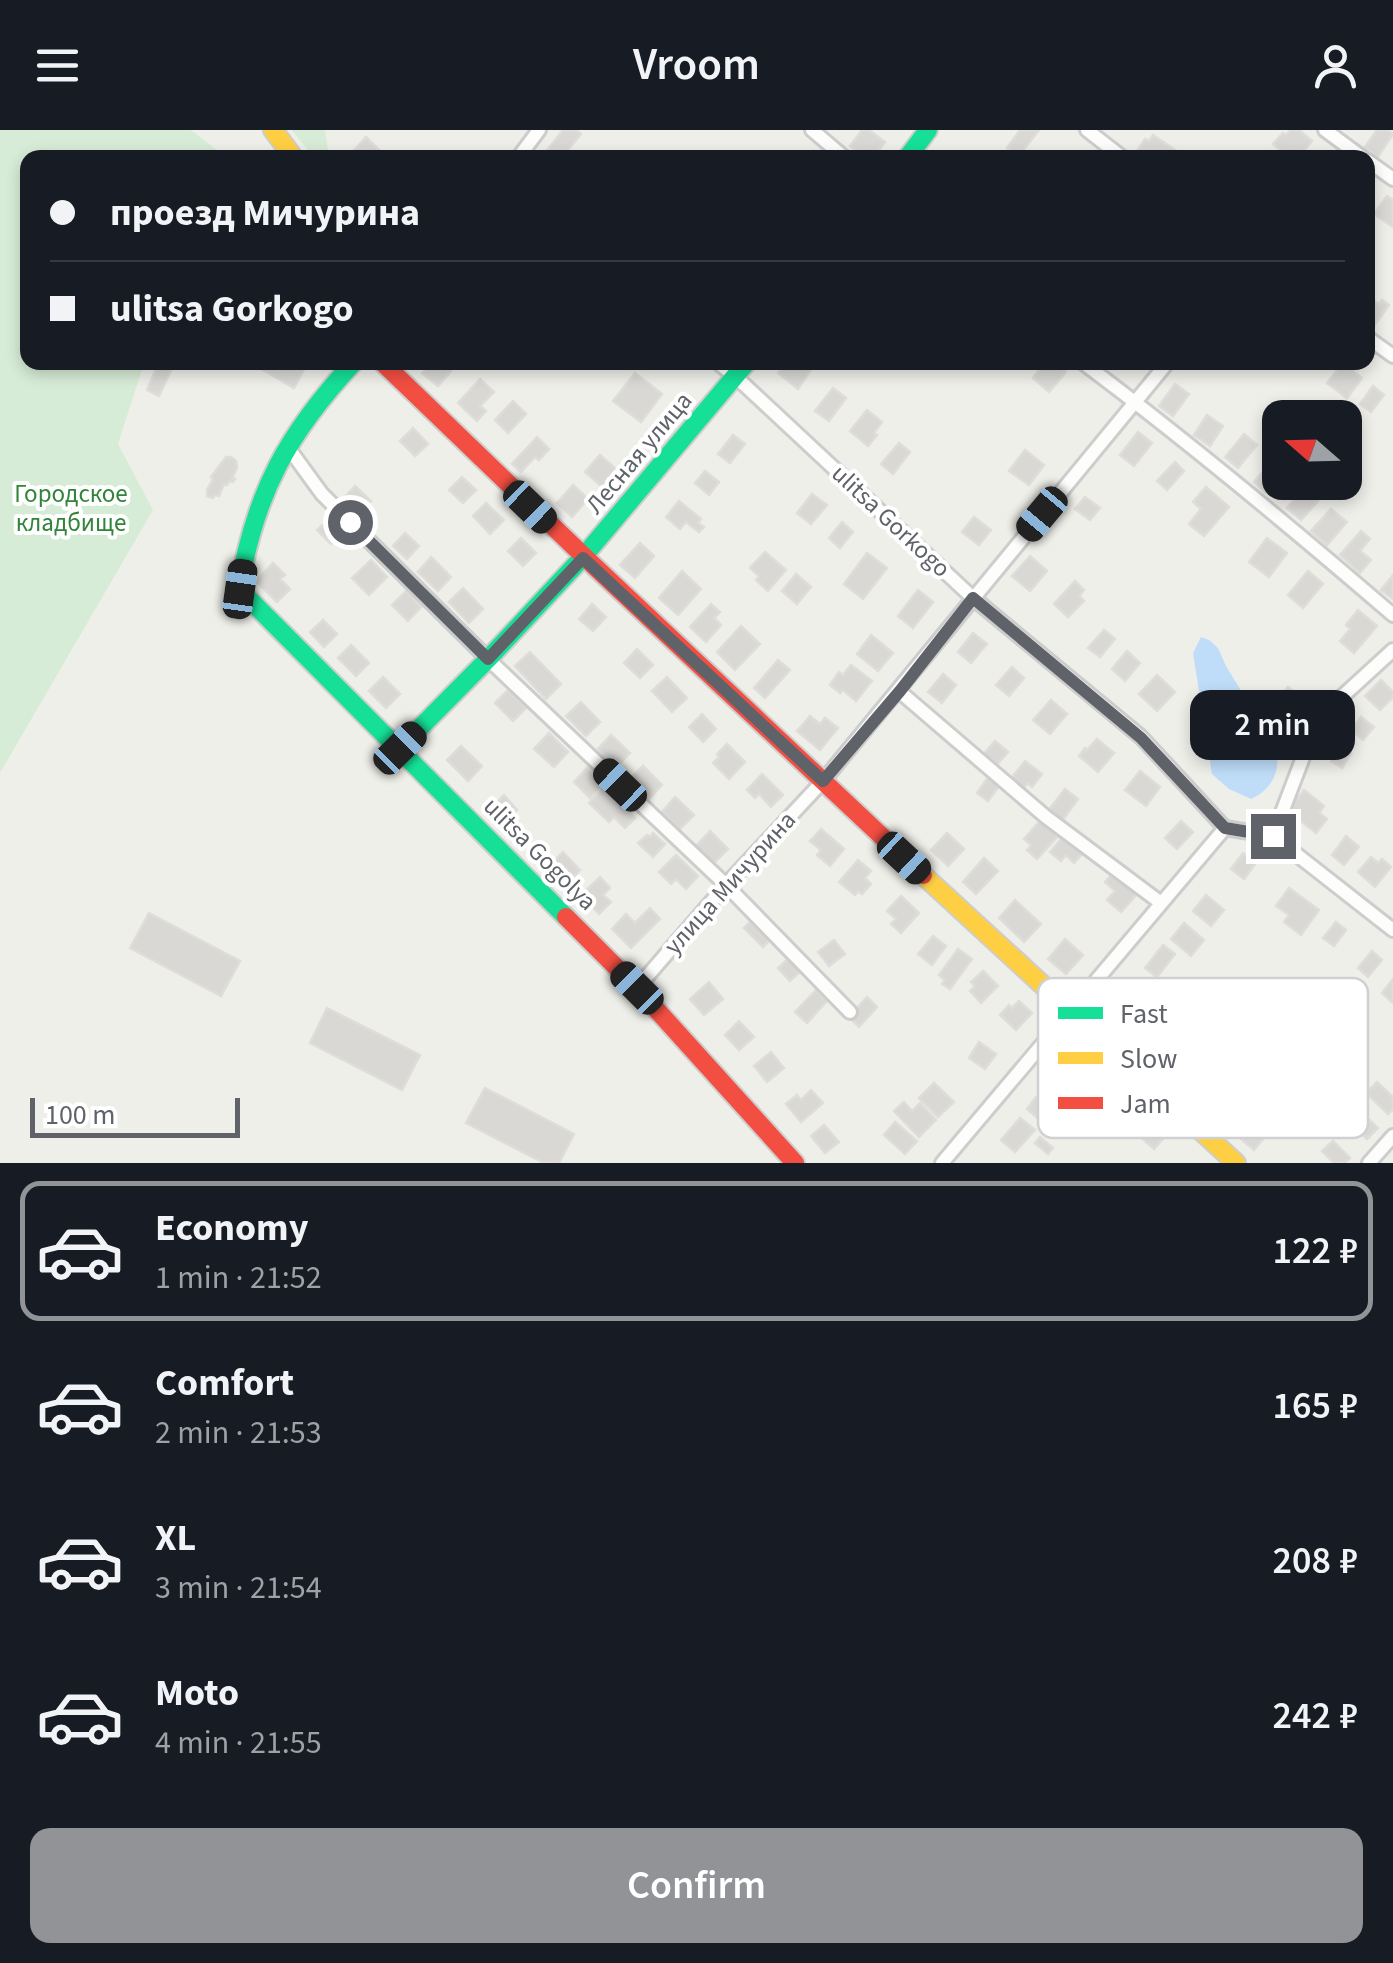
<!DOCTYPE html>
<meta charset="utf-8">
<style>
:root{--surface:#171b24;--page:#242831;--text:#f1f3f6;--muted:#9ea1a6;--line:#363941;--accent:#919396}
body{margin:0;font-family:"Source Sans 3",sans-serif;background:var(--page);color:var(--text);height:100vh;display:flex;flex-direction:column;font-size:38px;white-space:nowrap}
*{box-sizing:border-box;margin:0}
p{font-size:32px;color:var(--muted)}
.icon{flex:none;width:55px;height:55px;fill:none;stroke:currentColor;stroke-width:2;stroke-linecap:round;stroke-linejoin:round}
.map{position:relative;height:1033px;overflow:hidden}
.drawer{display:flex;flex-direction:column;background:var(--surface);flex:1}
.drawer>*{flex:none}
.guide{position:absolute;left:20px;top:20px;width:1355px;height:220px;border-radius:20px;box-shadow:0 5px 15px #0003;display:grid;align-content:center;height:220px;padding:0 30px;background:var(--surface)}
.needle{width:65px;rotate:290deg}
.buttons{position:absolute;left:1262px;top:270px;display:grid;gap:20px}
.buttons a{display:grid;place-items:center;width:100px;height:100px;border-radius:20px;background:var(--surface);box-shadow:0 5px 15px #0003;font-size:50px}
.scale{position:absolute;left:30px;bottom:25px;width:210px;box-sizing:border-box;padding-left:10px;border:5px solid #5f6268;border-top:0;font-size:28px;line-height:35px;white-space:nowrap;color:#5f6268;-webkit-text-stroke:8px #fff;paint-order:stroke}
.end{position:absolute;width:45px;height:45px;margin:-22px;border:12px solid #5f6268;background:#fff;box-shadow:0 0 0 5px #fff}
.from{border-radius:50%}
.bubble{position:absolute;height:70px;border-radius:20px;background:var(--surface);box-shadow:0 5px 15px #0003;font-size:32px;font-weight:600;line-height:70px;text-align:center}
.car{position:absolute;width:30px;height:60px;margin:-30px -15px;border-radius:12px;box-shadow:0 0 8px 2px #0007;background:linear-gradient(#222 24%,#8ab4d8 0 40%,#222 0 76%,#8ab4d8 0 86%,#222 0)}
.guide b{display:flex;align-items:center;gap:35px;height:95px;font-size:38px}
.guide b+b{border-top:2px solid var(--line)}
.guide i{width:25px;height:25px;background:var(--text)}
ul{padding:18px 0 0;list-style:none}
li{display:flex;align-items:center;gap:30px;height:140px;margin:0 20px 15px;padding:0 10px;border:5px solid transparent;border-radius:20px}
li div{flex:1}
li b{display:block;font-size:38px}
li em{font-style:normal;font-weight:600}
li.current{border-color:var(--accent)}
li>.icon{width:90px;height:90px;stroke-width:1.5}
.primary-button{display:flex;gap:20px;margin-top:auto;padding:20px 30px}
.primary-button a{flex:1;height:115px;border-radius:20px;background:var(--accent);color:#fff;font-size:40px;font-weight:600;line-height:115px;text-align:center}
header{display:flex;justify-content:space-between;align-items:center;height:130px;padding:0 30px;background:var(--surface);font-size:45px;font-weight:600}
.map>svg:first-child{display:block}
</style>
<header><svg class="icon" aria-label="menu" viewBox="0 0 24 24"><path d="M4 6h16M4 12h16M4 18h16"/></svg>Vroom<svg class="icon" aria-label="person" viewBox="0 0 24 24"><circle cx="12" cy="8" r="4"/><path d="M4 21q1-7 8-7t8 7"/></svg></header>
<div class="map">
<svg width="1393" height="1033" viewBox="0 0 1393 1033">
<rect width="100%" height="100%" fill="#efefea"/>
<!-- green -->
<path fill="#d7ecd6" d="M 0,0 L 191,0 L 226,27 L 28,28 L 28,232 L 144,233 L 118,314 L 153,380 L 0,643 Z
M 292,0 L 325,0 L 329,27 L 313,27 Z"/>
<!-- water -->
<path fill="#bfddf9" d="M 1201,507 L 1209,510 L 1218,518 L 1226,536 L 1275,616 C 1282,639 1273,659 1251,669 L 1229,659 L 1212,644 L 1193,523 Z"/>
<!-- building -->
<path fill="#d9d8d5" stroke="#deddd9" stroke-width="2.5" d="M 563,0 L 576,0 L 581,4 L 564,25 L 567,28 L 541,28 Z
M 862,0 L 869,0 L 885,12 L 873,28 L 865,28 L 850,16 Z
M 1020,0 L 1039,0 L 1018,27 L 1007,18 Z
M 1291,0 L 1299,0 L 1312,11 L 1298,28 L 1290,28 L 1273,14 L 1283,3 L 1286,5 Z
M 1377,0 L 1387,0 L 1393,4 L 1378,27 L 1365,17 Z
M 1153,5 L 1181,24 L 1178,28 L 1147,28 L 1137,21 L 1145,9 L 1149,11 Z
M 366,7 L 381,22 L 379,25 L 383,28 L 347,28 Z
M 1387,66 L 1393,70 L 1393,97 L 1374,84 Z
M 1369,168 L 1379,174 L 1382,170 L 1389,175 L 1374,196 L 1368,191 Z
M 159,232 L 173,236 L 159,266 L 147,260 Z
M 249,232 L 308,232 L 294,258 Z
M 432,232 L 435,235 L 442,232 L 451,241 L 438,256 L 422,243 Z
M 786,232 L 816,232 L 798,259 L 778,243 Z
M 1045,232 L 1054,232 L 1066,242 L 1049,262 L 1033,248 Z
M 1343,233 L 1362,248 L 1347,268 L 1327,253 Z
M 635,243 L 662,264 L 641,292 L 613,271 Z
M 480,249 L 494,262 L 480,276 L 486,281 L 477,291 L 458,273 Z
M 1175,254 L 1189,264 L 1173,286 L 1159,276 Z
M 1373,256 L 1384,265 L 1371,282 L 1360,274 Z
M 833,258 L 846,268 L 829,291 L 815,281 Z
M 513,271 L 526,284 L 508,303 L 495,290 Z
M 867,280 L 882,292 L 874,303 L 877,305 L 868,316 L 850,301 Z
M 1207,285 L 1223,296 L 1210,316 L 1194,305 Z
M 413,298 L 428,314 L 415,326 L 400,311 Z
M 1138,302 L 1152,313 L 1134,336 L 1120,325 Z
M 1244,304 L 1257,315 L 1238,338 L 1225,327 Z
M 733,305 L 745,314 L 730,333 L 718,324 Z
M 537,307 L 549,319 L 539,330 L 535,327 L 521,342 L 512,334 Z
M 899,313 L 910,322 L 893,344 L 881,334 Z
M 1025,320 L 1044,335 L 1029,355 L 1009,341 Z
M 600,325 L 616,339 L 601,356 L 585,342 Z
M 226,327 L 231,327 L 236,331 L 237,338 L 232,348 L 235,349 L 233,352 L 229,351 L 227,355 L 224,354 L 219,366 L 215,365 L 213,368 L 207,366 L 207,360 L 213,349 L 211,347 Z
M 1273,330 L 1280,336 L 1280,347 L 1266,363 L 1254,352 Z
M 1175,332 L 1184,341 L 1167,360 L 1157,351 Z
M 705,341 L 719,352 L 709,365 L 695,353 Z
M 462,347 L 476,360 L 463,373 L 449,360 Z
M 573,355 L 588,369 L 572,387 L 557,373 Z
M 355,356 L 371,371 L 359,384 L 343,369 Z
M 1206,357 L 1229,377 L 1204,406 L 1189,394 L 1201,379 L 1193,372 Z
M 1304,359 L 1318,371 L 1301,390 L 1287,378 Z
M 812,364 L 827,375 L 811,394 L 797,383 Z
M 1085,367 L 1100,378 L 1090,390 L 1075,379 Z
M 679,371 L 701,389 L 698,393 L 704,397 L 699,402 L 686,392 L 680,399 L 666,387 Z
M 486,373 L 504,390 L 490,404 L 473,386 Z
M 1331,379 L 1347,392 L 1327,415 L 1311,401 Z
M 331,387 L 344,400 L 331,414 L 317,400 Z
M 974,387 L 991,400 L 979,415 L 962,402 Z
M 842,392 L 853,402 L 840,418 L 829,408 Z
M 1361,401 L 1370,409 L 1360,421 L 1371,430 L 1360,443 L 1340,425 Z
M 405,403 L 419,416 L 407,429 L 393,416 Z
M 521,408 L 536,423 L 523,436 L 508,421 Z
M 1267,408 L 1287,423 L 1269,447 L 1249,432 Z
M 640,413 L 654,426 L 635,448 L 620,435 Z
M 765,422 L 786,440 L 768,461 L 756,450 L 759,446 L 750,438 Z
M 867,423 L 887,438 L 863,469 L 844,454 Z
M 1030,426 L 1047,441 L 1030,461 L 1012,446 Z
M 431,427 L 451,447 L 438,461 L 418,442 Z
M 371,430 L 387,447 L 369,465 L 352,448 Z
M 273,433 L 285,445 L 280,449 L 290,459 L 277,472 L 256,451 Z
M 682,441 L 701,459 L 678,485 L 659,468 Z
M 1308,441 L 1323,454 L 1303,478 L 1288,465 Z
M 796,444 L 811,457 L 797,474 L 782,461 Z
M 1393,445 L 1393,469 L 1381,460 Z
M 1075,451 L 1084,460 L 1079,466 L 1084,471 L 1068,487 L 1054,474 Z
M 463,458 L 483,479 L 469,493 L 449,472 Z
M 918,460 L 933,472 L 913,498 L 898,486 Z
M 406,461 L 421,477 L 408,491 L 392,475 Z
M 592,474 L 606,487 L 593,501 L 579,489 Z
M 711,474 L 720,482 L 714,488 L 721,495 L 706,512 L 690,497 Z
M 1358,480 L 1377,496 L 1354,523 L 1340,511 L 1350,499 L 1346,495 Z
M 323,490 L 337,504 L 324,517 L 310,502 Z
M 741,496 L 760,514 L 735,540 L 717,522 Z
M 1104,500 L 1115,509 L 1100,527 L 1088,518 Z
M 973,503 L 987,514 L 971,533 L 958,522 Z
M 871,505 L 893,523 L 878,541 L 857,524 Z
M 351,515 L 369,533 L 356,546 L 338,528 Z
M 637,519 L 653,535 L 640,548 L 624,533 Z
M 1127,521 L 1140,533 L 1125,551 L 1112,539 Z
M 530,522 L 561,554 L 546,569 L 515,536 Z
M 778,530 L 790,540 L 765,568 L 754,558 Z
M 851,535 L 872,551 L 856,571 L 843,560 L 840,563 L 830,555 L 839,542 L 843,545 Z
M 1012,537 L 1024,548 L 1009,566 L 996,555 Z
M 943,544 L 956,555 L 942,573 L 928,562 Z
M 1157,545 L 1175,562 L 1157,581 L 1139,564 Z
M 383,547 L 400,564 L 386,578 L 369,561 Z
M 667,547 L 687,568 L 672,582 L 652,561 Z
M 1381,550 L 1393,562 L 1393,567 L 1380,580 L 1365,566 Z
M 1288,557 L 1306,572 L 1291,589 L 1274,573 Z
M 508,560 L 526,578 L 513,591 L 495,573 Z
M 1051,570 L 1067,584 L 1050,604 L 1033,590 Z
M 581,572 L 600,592 L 586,606 L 566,586 Z
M 702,584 L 716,599 L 703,612 L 689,597 Z
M 810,586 L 820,594 L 825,588 L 838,598 L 820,620 L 797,601 Z
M 1361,587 L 1374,597 L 1363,610 L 1351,600 Z
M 549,603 L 568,622 L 554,637 L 534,619 Z
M 611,605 L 630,623 L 616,637 L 598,619 Z
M 1327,607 L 1351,623 L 1342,638 L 1331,631 L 1333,627 L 1320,619 Z
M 1097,609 L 1114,623 L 1098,642 L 1079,626 L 1085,618 L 1087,620 Z
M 995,611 L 1008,622 L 995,637 L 982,626 Z
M 727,614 L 745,632 L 729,649 L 713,633 L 719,627 L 717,624 Z
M 461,616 L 482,636 L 468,651 L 447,630 Z
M 1025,631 L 1042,644 L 1032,657 L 1028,653 L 1021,661 L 1009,651 Z
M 643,636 L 662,655 L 649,669 L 629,650 Z
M 587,638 L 603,654 L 590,668 L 574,652 Z
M 1140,641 L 1160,657 L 1146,676 L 1125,660 Z
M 762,644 L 783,665 L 771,677 L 759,664 L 755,668 L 747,660 Z
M 989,646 L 1000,655 L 988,671 L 977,663 Z
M 604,657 L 635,688 L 625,698 L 614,687 L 609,692 L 589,673 Z
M 1065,659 L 1078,669 L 1062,691 L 1048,681 Z
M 1304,660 L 1324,676 L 1319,683 L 1327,689 L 1316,703 L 1288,681 Z
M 504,665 L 517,680 L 503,693 L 490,679 Z
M 675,667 L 694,685 L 680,699 L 662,682 Z
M 1040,691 L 1058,706 L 1037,729 L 1027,720 L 1031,715 L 1024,709 Z
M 1181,691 L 1193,702 L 1177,719 L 1165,708 Z
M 821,699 L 844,719 L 830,736 L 817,725 L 821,720 L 810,711 Z
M 710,701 L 728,719 L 714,733 L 696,716 Z
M 653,703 L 665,714 L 653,727 L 638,713 L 647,705 L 650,707 Z
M 947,703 L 964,719 L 948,736 L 931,720 Z
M 1346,706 L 1359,717 L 1344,735 L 1332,725 Z
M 1062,708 L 1082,724 L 1074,733 L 1066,725 L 1061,731 L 1050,722 Z
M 563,722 L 580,740 L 567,754 L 549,736 Z
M 1243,723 L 1256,733 L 1244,749 L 1231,739 Z
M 676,725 L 698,746 L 686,759 L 676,749 L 671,754 L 659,742 Z
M 1371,727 L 1378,733 L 1382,729 L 1391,737 L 1375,757 L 1358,742 Z
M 984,728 L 998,741 L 976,764 L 963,752 Z
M 858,730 L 871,741 L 865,748 L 871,754 L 862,764 L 858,761 L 855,765 L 839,752 Z
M 1113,743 L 1137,764 L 1121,782 L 1107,770 L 1115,761 L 1105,752 Z
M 600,747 L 610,758 L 603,765 L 611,772 L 599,784 L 581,765 Z
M 1289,758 L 1319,780 L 1301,805 L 1284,792 L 1289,785 L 1276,776 Z
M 1206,765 L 1224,780 L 1211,796 L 1193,781 Z
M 901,766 L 919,783 L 901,803 L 891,794 L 896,789 L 887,781 Z
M 1015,770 L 1041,794 L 1024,812 L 999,788 Z
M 650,778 L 660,789 L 631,818 L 612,799 L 626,784 L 635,793 Z
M 149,783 L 240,831 L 221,866 L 130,818 Z
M 753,789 L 772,808 L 763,817 L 744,798 Z
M 1336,792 L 1346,800 L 1334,816 L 1323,808 Z
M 1184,793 L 1204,810 L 1191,826 L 1171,809 Z
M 933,806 L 946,816 L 932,835 L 918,824 Z
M 1065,809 L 1083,825 L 1066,844 L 1048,829 Z
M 834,810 L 845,824 L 829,836 L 818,822 Z
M 1163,815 L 1175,824 L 1157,847 L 1145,838 Z
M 958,819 L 972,829 L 950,859 L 942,854 L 945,850 L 939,845 Z
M 1372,821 L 1382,830 L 1368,847 L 1358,838 Z
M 788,829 L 800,842 L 790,851 L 778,838 Z
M 983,841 L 998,856 L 981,873 L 970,861 L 975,856 L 971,852 Z
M 1393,849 L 1393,873 L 1382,863 Z
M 709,852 L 723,869 L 704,885 L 690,869 Z
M 816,860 L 827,871 L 807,893 L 795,882 Z
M 867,867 L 877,877 L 859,897 L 849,887 Z
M 1019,871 L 1032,883 L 1016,900 L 1000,885 L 1009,875 L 1012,878 Z
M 327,878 L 420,925 L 402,960 L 310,913 Z
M 739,891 L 754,907 L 739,920 L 725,905 Z
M 979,912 L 996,924 L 985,939 L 969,928 Z
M 771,922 L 784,938 L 767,952 L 754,936 Z
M 1377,952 L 1393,967 L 1393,979 L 1388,984 L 1366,963 Z
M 934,953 L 954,972 L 938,987 L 919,968 Z
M 485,958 L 574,1004 L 559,1033 L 544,1033 L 466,993 Z
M 811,960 L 823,973 L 801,992 L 786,974 L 797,965 L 801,970 Z
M 1036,967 L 1050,979 L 1040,990 L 1027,979 Z
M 904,972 L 912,981 L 920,973 L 936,990 L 919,1007 L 894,981 Z
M 1264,983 L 1276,993 L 1254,1020 L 1241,1009 Z
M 1362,983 L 1378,998 L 1367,1009 L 1351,994 Z
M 1150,987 L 1168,1003 L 1154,1019 L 1136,1003 Z
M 1020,988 L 1035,1000 L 1015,1022 L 1001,1010 Z
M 895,992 L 917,1011 L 905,1024 L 884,1005 Z
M 824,995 L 839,1012 L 825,1023 L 811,1006 Z
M 1040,1007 L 1053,1018 L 1048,1024 L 1035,1013 Z
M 1333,1011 L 1350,1028 L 1345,1033 L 1334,1033 L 1322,1021 Z"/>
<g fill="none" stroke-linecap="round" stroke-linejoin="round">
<defs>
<path id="street" d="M 812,0 L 845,28
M 1087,0 L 1123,28
M 1325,0 L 1363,28
M 518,28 L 539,0
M 1368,31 L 1393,49
M 1368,208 L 1393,226
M 717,232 L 736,247 L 973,468 L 1141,607 L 1225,698 L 1273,706 L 1393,800
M 1082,232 C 1189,312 1292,398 1393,485
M 287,316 L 322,364 L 488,529 L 726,755 L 850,882
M 899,561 L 1046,687 L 1161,773
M 1273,706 L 1310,609 L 1334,574 L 1393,520
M 637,858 L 726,755 L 823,651 L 1168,232
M 942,1033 L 1225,698
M 1369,1033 L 1393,1006"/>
<path id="fast" d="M 907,28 L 928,0
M 354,232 C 288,303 255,362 239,459 L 566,787
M 400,618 L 488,529 L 583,427 L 747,232"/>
<path id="slow" d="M 273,0 L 294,28
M 923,745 L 1236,1033"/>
<path id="jam" d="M 382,232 L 593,435 L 923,745
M 566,787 L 637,858 L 795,1033"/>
</defs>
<!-- street casing -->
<use href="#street" stroke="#cccdcc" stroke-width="18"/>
<!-- fast casing -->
<use href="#fast" stroke="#cdcdcd" stroke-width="22"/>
<!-- slow casing -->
<use href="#slow" stroke="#cdcdcd" stroke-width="22"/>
<!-- jam casing -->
<use href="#jam" stroke="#cdcdcd" stroke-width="22"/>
<!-- street -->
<use href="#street" stroke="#fdfdfc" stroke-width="12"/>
<!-- fast -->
<use href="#fast" stroke="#16e098" stroke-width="18"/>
<!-- slow -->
<use href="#slow" stroke="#ffcf43" stroke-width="18"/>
<!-- jam -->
<use href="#jam" stroke="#f24e42" stroke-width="18"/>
</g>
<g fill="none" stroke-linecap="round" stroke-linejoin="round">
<!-- route -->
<path stroke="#5f6268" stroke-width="12" d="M 350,392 L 488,529 L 583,428 L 823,651 L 900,561 L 973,468 L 1141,608 L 1225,698 L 1273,706"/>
</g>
<g text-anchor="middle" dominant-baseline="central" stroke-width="8" stroke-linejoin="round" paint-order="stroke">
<!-- street labels -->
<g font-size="25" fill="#5f6268" stroke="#fff">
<text transform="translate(639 323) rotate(-50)">Лесная улица</text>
<text transform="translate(891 391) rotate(43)">ulitsa Gorkogo</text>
<text transform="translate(540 724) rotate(45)">ulitsa Gogolya</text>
<text transform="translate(730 753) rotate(-48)">улица Мичурина</text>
</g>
<!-- park labels -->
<g font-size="25" fill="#31843a" stroke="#fff">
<text x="71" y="364">Городское<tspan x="71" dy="29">кладбище</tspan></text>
</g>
</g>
<!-- legend -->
<rect x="1038" y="848" width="330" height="160" rx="15" fill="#fff" stroke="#cfd0d2" stroke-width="2.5"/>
<rect x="1058" y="877" width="45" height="12" fill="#16e098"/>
<rect x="1058" y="922" width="45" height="12" fill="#ffcf43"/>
<rect x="1058" y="967" width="45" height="12" fill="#f24e42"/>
<g font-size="28" fill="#5f6268">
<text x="1120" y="893">Fast</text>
<text x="1120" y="938">Slow</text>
<text x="1120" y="983">Jam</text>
</g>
</svg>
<div class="buttons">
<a><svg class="needle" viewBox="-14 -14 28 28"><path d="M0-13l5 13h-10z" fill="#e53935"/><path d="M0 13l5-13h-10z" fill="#9ea1a6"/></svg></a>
</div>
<div class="scale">100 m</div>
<i class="end from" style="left:350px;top:392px"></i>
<i class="end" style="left:1273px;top:706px"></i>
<div class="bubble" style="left:1190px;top:560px;width:165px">2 min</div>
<i class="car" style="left:530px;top:377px;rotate:134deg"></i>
<i class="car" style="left:1042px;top:384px;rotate:220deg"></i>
<i class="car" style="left:240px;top:459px;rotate:8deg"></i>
<i class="car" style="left:400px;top:618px;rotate:45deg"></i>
<i class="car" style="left:620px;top:655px;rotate:314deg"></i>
<i class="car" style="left:904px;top:728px;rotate:133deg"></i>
<i class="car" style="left:637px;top:858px;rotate:315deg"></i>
<div class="guide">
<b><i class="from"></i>проезд Мичурина</b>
<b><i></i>ulitsa Gorkogo</b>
</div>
</div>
<section class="drawer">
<ul>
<li class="current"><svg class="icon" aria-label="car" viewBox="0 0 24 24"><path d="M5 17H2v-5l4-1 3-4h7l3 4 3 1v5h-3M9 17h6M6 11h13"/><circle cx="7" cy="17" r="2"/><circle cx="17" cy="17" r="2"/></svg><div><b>Economy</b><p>1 min · 21:52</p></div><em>122 ₽</em></li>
<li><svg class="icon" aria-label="car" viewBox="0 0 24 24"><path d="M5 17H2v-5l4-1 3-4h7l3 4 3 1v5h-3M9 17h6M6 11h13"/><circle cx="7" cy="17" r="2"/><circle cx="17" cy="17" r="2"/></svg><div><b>Comfort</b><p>2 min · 21:53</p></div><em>165 ₽</em></li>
<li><svg class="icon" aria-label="car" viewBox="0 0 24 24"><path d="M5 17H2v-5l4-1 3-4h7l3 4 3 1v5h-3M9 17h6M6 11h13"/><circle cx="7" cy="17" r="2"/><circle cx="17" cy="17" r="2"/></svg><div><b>XL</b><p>3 min · 21:54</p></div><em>208 ₽</em></li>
<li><svg class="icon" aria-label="car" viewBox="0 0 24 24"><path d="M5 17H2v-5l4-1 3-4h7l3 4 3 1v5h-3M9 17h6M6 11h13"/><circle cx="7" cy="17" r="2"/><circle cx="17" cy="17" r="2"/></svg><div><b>Moto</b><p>4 min · 21:55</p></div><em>242 ₽</em></li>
</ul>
<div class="primary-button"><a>Confirm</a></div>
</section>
